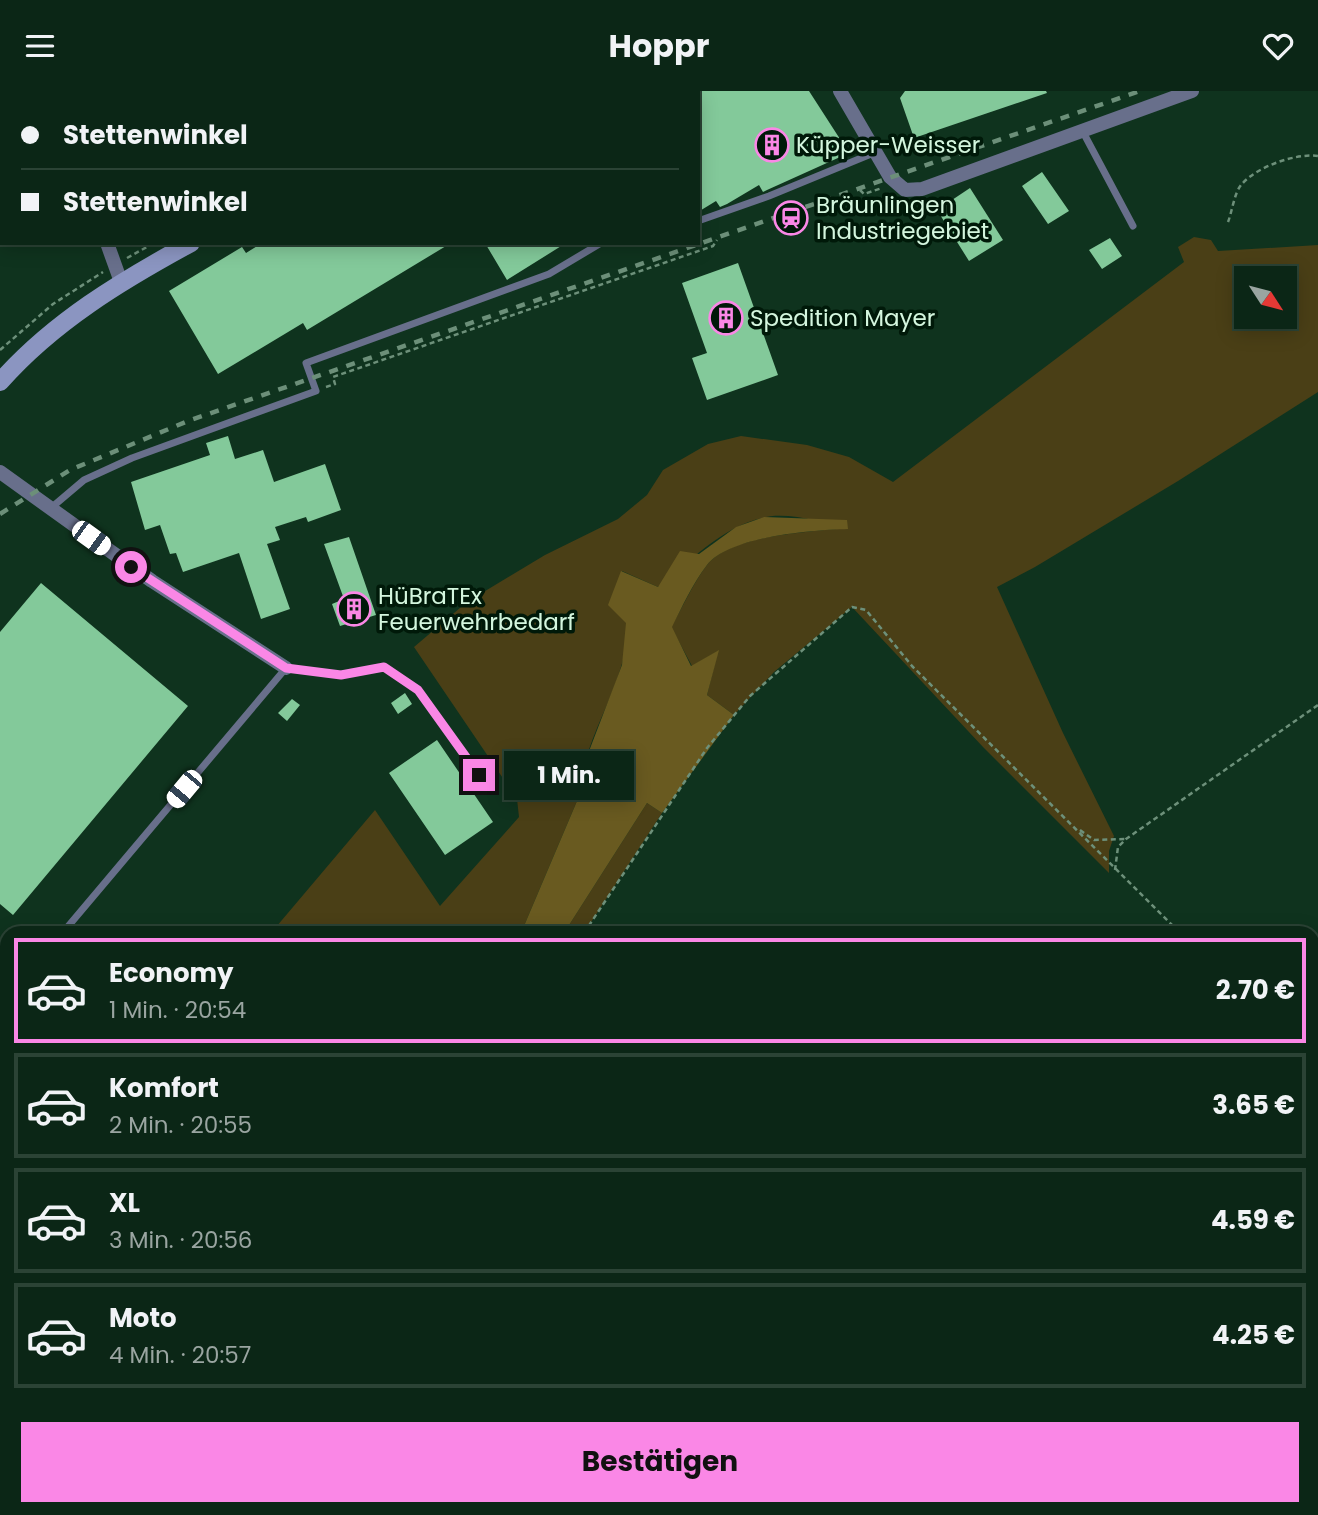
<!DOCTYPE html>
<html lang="de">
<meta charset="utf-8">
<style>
:root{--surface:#0b2616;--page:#142e1f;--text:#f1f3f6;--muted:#9aa5a1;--line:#2b4335;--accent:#fa87e6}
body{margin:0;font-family:Poppins,sans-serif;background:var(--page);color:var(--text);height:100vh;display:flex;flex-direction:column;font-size:26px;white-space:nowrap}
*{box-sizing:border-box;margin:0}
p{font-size:23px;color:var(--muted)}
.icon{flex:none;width:38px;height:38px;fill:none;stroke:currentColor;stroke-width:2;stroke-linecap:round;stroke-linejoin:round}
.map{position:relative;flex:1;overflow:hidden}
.details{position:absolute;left:0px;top:835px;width:1320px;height:590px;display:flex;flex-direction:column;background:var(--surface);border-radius:21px 21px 0 0;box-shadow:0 4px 18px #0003,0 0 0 2px var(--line)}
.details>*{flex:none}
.guide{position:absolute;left:0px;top:0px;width:700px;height:154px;box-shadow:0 4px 18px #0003,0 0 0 2px var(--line);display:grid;align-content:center;height:154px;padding:0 21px;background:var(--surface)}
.needle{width:46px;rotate:126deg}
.tools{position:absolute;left:1234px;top:175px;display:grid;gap:14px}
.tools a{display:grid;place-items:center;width:63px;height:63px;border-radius:0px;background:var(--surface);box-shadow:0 4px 18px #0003,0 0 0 2px var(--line);font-size:35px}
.end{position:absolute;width:32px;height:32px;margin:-16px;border:9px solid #fa87e6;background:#111;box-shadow:0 0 0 4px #111}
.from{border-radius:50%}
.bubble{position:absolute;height:49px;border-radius:0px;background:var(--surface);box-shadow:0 4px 18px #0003,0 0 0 2px var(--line);font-size:23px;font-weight:700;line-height:49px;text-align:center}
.car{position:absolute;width:21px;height:42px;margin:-21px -10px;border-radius:9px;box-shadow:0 0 5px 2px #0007;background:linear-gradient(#fff 24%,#345 0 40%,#fff 0 76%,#345 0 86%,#fff 0)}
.guide b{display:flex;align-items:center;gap:24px;height:66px;font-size:26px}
.guide b+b{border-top:2px solid var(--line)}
.guide i{width:18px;height:18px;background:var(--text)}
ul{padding:12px 0 0;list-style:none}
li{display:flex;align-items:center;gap:21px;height:105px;margin:0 14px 10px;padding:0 7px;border:4px solid var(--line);border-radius:0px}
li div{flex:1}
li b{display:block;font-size:26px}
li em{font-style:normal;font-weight:700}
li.active{border-color:var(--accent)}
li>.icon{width:63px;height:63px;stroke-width:1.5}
.cta{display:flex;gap:14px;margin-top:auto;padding:14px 21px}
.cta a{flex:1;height:80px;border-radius:0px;background:var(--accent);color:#111;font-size:28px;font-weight:700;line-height:80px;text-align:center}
header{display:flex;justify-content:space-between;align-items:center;height:91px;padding:0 21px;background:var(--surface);font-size:32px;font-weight:700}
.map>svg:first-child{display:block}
</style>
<header><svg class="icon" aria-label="menu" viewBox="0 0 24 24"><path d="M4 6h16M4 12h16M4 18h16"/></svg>Hoppr<svg class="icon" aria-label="heart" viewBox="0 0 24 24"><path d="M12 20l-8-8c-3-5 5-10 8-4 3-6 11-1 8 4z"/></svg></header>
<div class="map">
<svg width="1318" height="1424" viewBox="0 0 1318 1424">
<rect width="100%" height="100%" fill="#0f331e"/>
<!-- green -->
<path fill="#4a3f16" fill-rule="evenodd" d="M 1194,146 L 1211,149 L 1218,160 L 1318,154 L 1318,301 L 1178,390 L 1035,476 L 997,496 L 1063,642 L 1114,745 L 1109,760 L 1109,782 L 983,656 L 852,516 L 774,581 L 734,624 L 707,604 L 718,560 L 692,575 L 671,536 C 683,516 693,492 707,474 C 732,443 811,441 848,437 C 822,432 788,420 762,427 C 722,436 689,471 658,496 L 622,480 C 624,510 631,547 621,576 C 608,620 582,657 580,703 L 521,842 L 271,842 L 375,719 L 440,815 L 519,726 L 517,708 L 414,556 L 467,511 L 545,464 L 618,428 L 647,404 L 663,379 L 708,353 L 741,345 L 807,354 L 849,366 L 893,391 L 1184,171 L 1178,156 ZM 1246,187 L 1284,187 L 1284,226 L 1246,226 Z
M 647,712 L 662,722 L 584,842 L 564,842 Z
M 7,1328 L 7,1418 L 89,1418 L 67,1424 L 0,1424 L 0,1330 Z"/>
<!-- forest -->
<path fill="#695a20" d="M 764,426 L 847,429 L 848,438 C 813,439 730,445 707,474 C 693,492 682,516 672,536 L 691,575 L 719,559 L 707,604 L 734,624 L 662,722 L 647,712 L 564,842 L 521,842 L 580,703 L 581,681 L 622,574 L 626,532 L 608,514 L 621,480 L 658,496 L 680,460 L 699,463 L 736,436 Z"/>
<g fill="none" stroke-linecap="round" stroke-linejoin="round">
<!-- canal -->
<path stroke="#6e3865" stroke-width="14" d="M 126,0 L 127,2
M 0,139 L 2,136"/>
</g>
<!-- building -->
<path fill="#83c99a" d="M 698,0 L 809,0 L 849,62 L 767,99 L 763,101 L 759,94 L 727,113 L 720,116 L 716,110 L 698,121 Z
M 905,0 L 1046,0 L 1047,2 L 914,47 L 900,7 Z
M 1042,81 L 1069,120 L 1048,133 L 1022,95 Z
M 970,97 L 1003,149 L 969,170 L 937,119 Z
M 1110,147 L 1122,165 L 1102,178 L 1089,159 Z
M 262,152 L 451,152 L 307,239 L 303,232 L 218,283 L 169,200 L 242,156 L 246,162 Z
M 485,152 L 566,152 L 507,189 Z
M 738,172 L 778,284 L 707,309 L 692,267 L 707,262 L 682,192 Z
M 228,345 L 235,368 L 263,359 L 274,391 L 325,373 L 341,419 L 308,431 L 306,426 L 275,436 L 280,449 L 267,453 L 290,518 L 261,528 L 239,462 L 183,481 L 176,462 L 170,463 L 160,434 L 145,439 L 131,391 L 210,364 L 206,352 Z
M 349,446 L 376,524 L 340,535 L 332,513 L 344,508 L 324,453 Z
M 41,492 L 188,615 L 13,824 L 0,813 L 0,541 Z
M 405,602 L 412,613 L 398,623 L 391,612 Z
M 292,608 L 300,614 L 287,630 L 278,622 Z
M 437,649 L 493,731 L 445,764 L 389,682 Z"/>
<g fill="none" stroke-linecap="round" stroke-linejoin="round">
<!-- path -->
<path stroke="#6d907a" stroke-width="2.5" stroke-dasharray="5 3.5" stroke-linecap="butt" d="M 61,0 L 62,2
M 436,2 L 439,0
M 860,99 L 864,103 L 882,97
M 1228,131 C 1232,121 1234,103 1241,94 C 1256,76 1295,62 1318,65
M 127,167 L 154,152
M 0,259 L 53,213 L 103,181
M 326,296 L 335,293 L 333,286 L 713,155 L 717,149
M 1080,739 L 1094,749 L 1126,748
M 1115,779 L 1118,756 L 1126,748 L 1318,614
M 584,842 L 707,657 L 750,605 L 852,516 L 866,519 L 912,575 L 1180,842
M 1312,973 L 1318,978
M 1312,1357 L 1318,1352
M 108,1418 L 117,1424
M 81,1424 L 100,1418
M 1238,1424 L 1246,1418"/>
<!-- lane -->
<path stroke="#686f8b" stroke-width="7" d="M 1083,41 L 1133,135
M 698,130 L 769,105 L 876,61
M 51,417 L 84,389 L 132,367 L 316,300 L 306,272 L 549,183 L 601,152
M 58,842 L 65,839 L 286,577 L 341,584 L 384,576 L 418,599 L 479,684
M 0,855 L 7,855"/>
<!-- street -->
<path stroke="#686f8b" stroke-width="14" d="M 840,0 L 890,86 L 905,99 L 922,98 L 1192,0
M 0,103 L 2,101
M 107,152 L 121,191
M 0,381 L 152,490 L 286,577"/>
<!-- secondary -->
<path stroke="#8b95c1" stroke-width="18" d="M 471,2 L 475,0
M 0,291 C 53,231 121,190 191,152"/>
<!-- rail -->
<path stroke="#6c8f79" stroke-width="4.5" stroke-dasharray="9 9" stroke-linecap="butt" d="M 0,423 L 70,379 L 188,330 L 1140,0"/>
</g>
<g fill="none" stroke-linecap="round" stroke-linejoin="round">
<!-- route -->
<path stroke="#fa87e6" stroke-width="9" d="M 131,476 L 286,577 L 341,584 L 384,576 L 418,599 L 479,684"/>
</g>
<!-- icons -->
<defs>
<symbol id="building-ring" viewBox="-11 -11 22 22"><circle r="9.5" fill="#001909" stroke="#fa87e6" stroke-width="1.5"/><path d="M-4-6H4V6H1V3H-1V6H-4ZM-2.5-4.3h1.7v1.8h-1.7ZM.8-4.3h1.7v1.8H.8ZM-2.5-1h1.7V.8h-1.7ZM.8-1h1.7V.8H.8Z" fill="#fa87e6"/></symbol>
<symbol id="station-ring" viewBox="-11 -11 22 22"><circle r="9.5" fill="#001909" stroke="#fa87e6" stroke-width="1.5"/><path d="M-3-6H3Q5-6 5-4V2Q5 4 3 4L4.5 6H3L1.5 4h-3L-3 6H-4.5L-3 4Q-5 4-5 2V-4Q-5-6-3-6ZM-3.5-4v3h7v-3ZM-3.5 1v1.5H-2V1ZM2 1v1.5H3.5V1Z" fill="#fa87e6"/></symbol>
</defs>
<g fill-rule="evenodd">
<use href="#building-ring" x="753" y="35" width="38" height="38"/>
<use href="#station-ring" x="772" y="108" width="38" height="38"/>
<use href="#building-ring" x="707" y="208" width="38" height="38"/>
<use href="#building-ring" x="335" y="499" width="38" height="38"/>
</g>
<g text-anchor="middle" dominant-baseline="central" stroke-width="7" stroke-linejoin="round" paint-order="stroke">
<!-- poi labels -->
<g font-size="23" fill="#d4f6de" stroke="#001909" text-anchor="start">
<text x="796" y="54">Küpper-Weisser</text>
<text x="816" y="114">Bräunlingen<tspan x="816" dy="26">Industriegebiet</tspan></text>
<text x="750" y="227">Spedition Mayer</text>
<text x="378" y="505">HüBraTEx<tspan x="378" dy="26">Feuerwehrbedarf</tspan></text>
</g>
</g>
</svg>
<div class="tools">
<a><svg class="needle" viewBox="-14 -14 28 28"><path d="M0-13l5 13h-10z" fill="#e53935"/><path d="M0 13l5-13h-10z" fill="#9aa5a1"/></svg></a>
</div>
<i class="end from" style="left:131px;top:476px"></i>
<i class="end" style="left:479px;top:684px"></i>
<div class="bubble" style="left:504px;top:660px;width:130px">1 Min.</div>
<i class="car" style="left:91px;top:447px;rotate:126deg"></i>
<i class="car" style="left:184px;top:698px;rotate:220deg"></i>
<div class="guide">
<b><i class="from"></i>Stettenwinkel</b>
<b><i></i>Stettenwinkel</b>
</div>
<section class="details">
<ul>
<li class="active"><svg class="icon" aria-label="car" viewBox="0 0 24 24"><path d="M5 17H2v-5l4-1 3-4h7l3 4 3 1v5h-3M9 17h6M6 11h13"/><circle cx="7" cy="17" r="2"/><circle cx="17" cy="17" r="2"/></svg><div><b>Economy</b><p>1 Min. · 20:54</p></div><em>2.70 €</em></li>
<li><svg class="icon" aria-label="car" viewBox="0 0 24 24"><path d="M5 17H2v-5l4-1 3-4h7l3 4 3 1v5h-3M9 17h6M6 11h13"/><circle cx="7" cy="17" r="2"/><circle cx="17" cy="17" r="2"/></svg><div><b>Komfort</b><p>2 Min. · 20:55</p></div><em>3.65 €</em></li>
<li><svg class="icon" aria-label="car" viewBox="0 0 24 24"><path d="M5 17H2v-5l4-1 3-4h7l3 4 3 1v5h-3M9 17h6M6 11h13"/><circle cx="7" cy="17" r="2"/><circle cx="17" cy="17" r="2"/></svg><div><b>XL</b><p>3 Min. · 20:56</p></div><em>4.59 €</em></li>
<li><svg class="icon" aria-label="car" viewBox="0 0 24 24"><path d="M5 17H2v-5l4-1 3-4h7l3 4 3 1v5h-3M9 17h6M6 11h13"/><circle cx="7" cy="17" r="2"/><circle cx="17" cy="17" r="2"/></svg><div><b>Moto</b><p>4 Min. · 20:57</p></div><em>4.25 €</em></li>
</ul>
<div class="cta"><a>Bestätigen</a></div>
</section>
</div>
